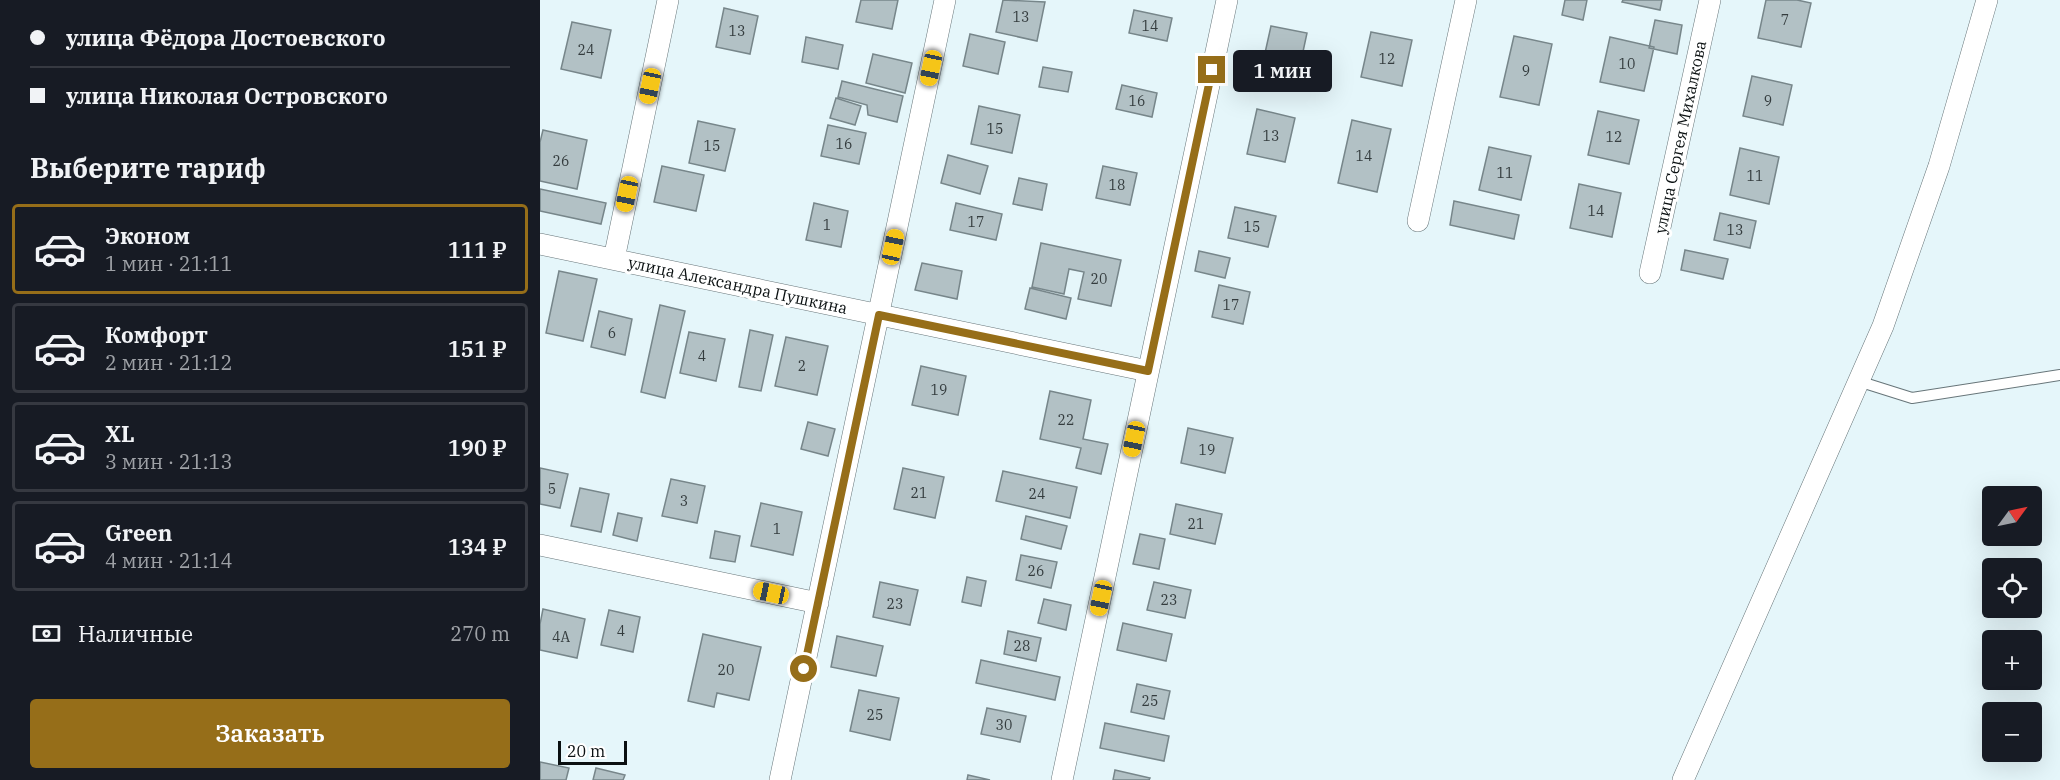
<!DOCTYPE html>
<html lang="ru">
<meta charset="utf-8">
<style>
:root{--surface:#171b24;--page:#242831;--text:#f1f3f6;--muted:#9ea1a6;--line:#363941;--accent:#966e19}
body{margin:0;font-family:"IBM Plex Serif",serif;background:var(--page);color:var(--text);height:100vh;display:flex;flex-direction:column;font-size:22px;white-space:nowrap}
*{box-sizing:border-box;margin:0}
p{font-size:20px;color:var(--muted)}
.icon{flex:none;width:33px;height:33px;fill:none;stroke:currentColor;stroke-width:2;stroke-linecap:round;stroke-linejoin:round}
.map{position:relative;flex:1;overflow:hidden}
.side{display:flex;flex-direction:column;background:var(--surface);width:540px}
.side>*{flex:none}
.hud{display:grid;align-content:center;height:132px;padding:0 30px;background:var(--surface)}
.needle{width:39px;rotate:57deg}
.fabs{position:absolute;left:1442px;top:486px;display:grid;gap:12px}
.fabs a{display:grid;place-items:center;width:60px;height:60px;border-radius:6px;background:var(--surface);box-shadow:0 6px 24px #0002;font-size:30px}
.scale{position:absolute;left:18px;bottom:15px;width:69px;box-sizing:border-box;padding-left:6px;border:3px solid #0a1011;border-top:0;font-size:16px;line-height:21px;white-space:nowrap;color:#0a1011;-webkit-text-stroke:4px #fff;paint-order:stroke}
.end{position:absolute;width:27px;height:27px;margin:-14px;border:8px solid #966e19;background:#fff;box-shadow:0 0 0 3px #fff}
.from{border-radius:50%}
.bubble{position:absolute;height:42px;border-radius:6px;background:var(--surface);box-shadow:0 6px 24px #0002;font-size:20px;font-weight:600;line-height:42px;text-align:center}
.car{position:absolute;width:18px;height:36px;margin:-18px -9px;border-radius:8px;box-shadow:0 0 4px 2px #0007;background:linear-gradient(#f5c518 24%,#345 0 40%,#f5c518 0 76%,#345 0 86%,#f5c518 0)}
.hud b{display:flex;align-items:center;gap:21px;height:57px;font-size:22px}
.hud b+b{border-top:2px solid var(--line)}
.hud i{width:15px;height:15px;background:var(--text)}
ul{padding:0;list-style:none}
li{display:flex;align-items:center;gap:18px;height:90px;margin:0 12px 9px;padding:0 18px;border:3px solid var(--line);border-radius:6px}
li div{flex:1}
li b{display:block;font-size:22px}
li em{font-style:normal;font-weight:600}
li.selected{border-color:var(--accent)}
li>.icon{width:54px;height:54px;stroke-width:1.5}
h2{padding:0 30px;font-size:27px;line-height:72px}
.pay{display:flex;align-items:center;gap:15px;height:66px;padding:0 30px;font-size:22px}
.pay p{margin-inline-start:auto}
.button{display:flex;gap:12px;margin-top:auto;padding:12px 30px}
.button a{flex:1;height:69px;border-radius:6px;background:var(--accent);color:#fff;font-size:24px;font-weight:600;line-height:69px;text-align:center}
main{display:flex;flex:1;min-height:0}
.map>svg:first-child{display:block}
</style>
<main>
<section class="side">
<div class="hud">
<b><i class="from"></i>улица Фёдора Достоевского</b>
<b><i></i>улица Николая Островского</b>
</div>
<h2>Выберите тариф</h2>
<ul>
<li class="selected"><svg class="icon" aria-label="car" viewBox="0 0 24 24"><path d="M5 17H2v-5l4-1 3-4h7l3 4 3 1v5h-3M9 17h6M6 11h13"/><circle cx="7" cy="17" r="2"/><circle cx="17" cy="17" r="2"/></svg><div><b>Эконом</b><p>1 мин · 21:11</p></div><em>111 ₽</em></li>
<li><svg class="icon" aria-label="car" viewBox="0 0 24 24"><path d="M5 17H2v-5l4-1 3-4h7l3 4 3 1v5h-3M9 17h6M6 11h13"/><circle cx="7" cy="17" r="2"/><circle cx="17" cy="17" r="2"/></svg><div><b>Комфорт</b><p>2 мин · 21:12</p></div><em>151 ₽</em></li>
<li><svg class="icon" aria-label="car" viewBox="0 0 24 24"><path d="M5 17H2v-5l4-1 3-4h7l3 4 3 1v5h-3M9 17h6M6 11h13"/><circle cx="7" cy="17" r="2"/><circle cx="17" cy="17" r="2"/></svg><div><b>XL</b><p>3 мин · 21:13</p></div><em>190 ₽</em></li>
<li><svg class="icon" aria-label="car" viewBox="0 0 24 24"><path d="M5 17H2v-5l4-1 3-4h7l3 4 3 1v5h-3M9 17h6M6 11h13"/><circle cx="7" cy="17" r="2"/><circle cx="17" cy="17" r="2"/></svg><div><b>Green</b><p>4 мин · 21:14</p></div><em>134 ₽</em></li>
</ul>
<div class="pay"><svg class="icon" aria-label="cash" viewBox="0 0 24 24"><path d="M3 7h18v10H3z"/><circle cx="12" cy="12" r="2"/></svg>Наличные<p>270 m</p></div>
<div class="button"><a>Заказать</a></div>
</section>
<div class="map">
<svg width="1520" height="780" viewBox="0 0 1520 780">
<rect width="100%" height="100%" fill="#e5f6fa"/>
<!-- building -->
<path fill="#b2c1c5" stroke="#77868a" stroke-width="1.5" d="M 321,0 L 358,0 L 352,29 L 316,22 Z
M 463,0 L 505,2 L 497,41 L 456,32 Z
M 1025,0 L 1047,0 L 1043,20 L 1022,15 Z
M 1083,0 L 1122,0 L 1120,10 L 1082,2 Z
M 1226,0 L 1257,0 L 1271,3 L 1261,47 L 1218,38 Z
M 184,8 L 218,16 L 210,54 L 176,47 Z
M 594,10 L 632,18 L 627,41 L 589,33 Z
M 1115,20 L 1142,25 L 1137,54 L 1109,48 Z
M 32,22 L 71,30 L 61,78 L 21,69 Z
M 731,26 L 767,33 L 761,61 L 725,53 Z
M 831,32 L 872,40 L 862,86 L 821,77 Z
M 430,34 L 465,42 L 458,74 L 423,66 Z
M 974,36 L 1012,44 L 999,105 L 960,97 Z
M 266,37 L 303,45 L 298,69 L 262,62 Z
M 1070,37 L 1114,47 L 1104,91 L 1060,82 Z
M 333,54 L 372,63 L 365,93 L 326,83 Z
M 503,67 L 532,72 L 528,92 L 499,87 Z
M 1212,76 L 1252,85 L 1243,125 L 1203,116 Z
M 302,81 L 363,96 L 357,122 L 328,115 L 327,105 L 298,97 Z
M 582,85 L 617,93 L 612,117 L 576,109 Z
M 296,98 L 321,106 L 315,125 L 290,118 Z
M 439,106 L 480,115 L 472,153 L 431,144 Z
M 717,109 L 755,118 L 745,162 L 707,154 Z
M 1058,111 L 1099,120 L 1089,164 L 1048,155 Z
M 812,120 L 851,129 L 837,192 L 798,183 Z
M 158,121 L 195,129 L 185,171 L 149,163 Z
M 288,125 L 326,133 L 319,164 L 281,156 Z
M 3,130 L 47,140 L 37,189 L 0,181 L 0,142 Z
M 949,147 L 991,156 L 981,200 L 939,190 Z
M 1200,148 L 1239,157 L 1229,204 L 1190,195 Z
M 408,155 L 448,166 L 440,194 L 401,183 Z
M 122,166 L 164,175 L 156,211 L 114,202 Z
M 563,166 L 597,173 L 590,205 L 556,198 Z
M 479,178 L 507,184 L 502,210 L 473,204 Z
M 1039,184 L 1081,193 L 1072,237 L 1030,228 Z
M 0,189 L 66,203 L 61,224 L 0,211 Z
M 914,201 L 979,215 L 974,239 L 910,225 Z
M 274,203 L 308,211 L 301,247 L 266,240 Z
M 416,203 L 462,214 L 456,240 L 410,230 Z
M 695,207 L 736,216 L 728,247 L 688,238 Z
M 1180,213 L 1216,221 L 1210,248 L 1174,240 Z
M 501,243 L 581,260 L 571,306 L 538,299 L 544,272 L 529,269 L 524,294 L 492,287 Z
M 1145,250 L 1188,259 L 1183,279 L 1141,270 Z
M 659,251 L 690,258 L 685,278 L 655,271 Z
M 382,263 L 422,271 L 417,299 L 375,290 Z
M 19,271 L 57,279 L 43,341 L 6,333 Z
M 679,285 L 710,292 L 703,324 L 672,317 Z
M 490,288 L 531,298 L 526,319 L 485,309 Z
M 120,305 L 145,311 L 125,398 L 101,392 Z
M 59,311 L 92,319 L 85,355 L 51,347 Z
M 210,330 L 233,335 L 221,391 L 199,387 Z
M 149,332 L 185,339 L 176,381 L 140,373 Z
M 246,337 L 288,346 L 277,395 L 235,386 Z
M 381,366 L 426,376 L 418,415 L 372,405 Z
M 510,391 L 551,400 L 543,439 L 568,444 L 561,474 L 536,468 L 541,448 L 500,439 Z
M 268,422 L 295,429 L 288,456 L 261,449 Z
M 648,428 L 693,438 L 685,473 L 641,463 Z
M 0,468 L 28,474 L 20,508 L 0,504 Z
M 363,468 L 404,477 L 395,518 L 354,509 Z
M 463,471 L 537,487 L 530,518 L 456,501 Z
M 131,479 L 165,486 L 157,523 L 122,516 Z
M 40,488 L 69,494 L 61,532 L 31,526 Z
M 221,503 L 262,512 L 253,555 L 211,546 Z
M 636,504 L 682,514 L 675,544 L 630,534 Z
M 78,513 L 102,518 L 97,541 L 73,535 Z
M 486,516 L 527,526 L 521,549 L 481,539 Z
M 175,531 L 200,536 L 195,562 L 170,558 Z
M 600,534 L 625,539 L 619,569 L 593,564 Z
M 481,555 L 517,562 L 511,588 L 476,580 Z
M 427,577 L 446,581 L 441,606 L 422,602 Z
M 340,582 L 378,590 L 370,625 L 333,617 Z
M 614,582 L 651,590 L 645,618 L 607,610 Z
M 504,599 L 531,605 L 526,630 L 498,623 Z
M 3,609 L 45,619 L 37,658 L 0,650 L 0,624 Z
M 69,610 L 100,617 L 93,652 L 61,645 Z
M 583,623 L 632,634 L 626,661 L 577,650 Z
M 468,631 L 501,638 L 496,661 L 464,654 Z
M 163,634 L 221,647 L 209,700 L 177,693 L 174,707 L 148,701 Z
M 297,636 L 343,646 L 336,676 L 291,667 Z
M 441,660 L 520,677 L 515,700 L 436,683 Z
M 597,684 L 630,691 L 624,719 L 591,712 Z
M 319,690 L 359,698 L 350,740 L 310,731 Z
M 447,708 L 486,716 L 480,742 L 441,734 Z
M 565,723 L 629,736 L 624,761 L 560,748 Z
M 0,762 L 29,768 L 26,780 L 0,780 Z
M 56,768 L 85,775 L 83,780 L 53,780 Z
M 575,770 L 610,778 L 609,780 L 573,780 Z
M 428,775 L 450,780 L 427,780 Z"/>
<g fill="none" stroke-linecap="round" stroke-linejoin="round">
<defs>
<path id="lane" d="M 1318,381 L 1372,398 L 1520,375"/>
<path id="street" d="M 878,221 L 926,0
M 0,244 L 608,371
M 74,259 L 128,0
M 1110,273 L 1170,0
M 0,545 L 278,603
M 240,780 L 405,0
M 522,780 L 687,0
M 1143,780 L 1343,326 L 1399,166 L 1447,0"/>
</defs>
<!-- lane casing -->
<use href="#lane" stroke="#677579" stroke-width="12"/>
<!-- street casing -->
<use href="#street" stroke="#677579" stroke-width="22"/>
<!-- lane -->
<use href="#lane" stroke="#fff" stroke-width="10"/>
<!-- street -->
<use href="#street" stroke="#fff" stroke-width="21"/>
</g>
<g fill="none" stroke-linecap="round" stroke-linejoin="round">
<!-- route -->
<path stroke="#966e19" stroke-width="8" d="M 264,669 L 339,315 L 608,371 L 672,70"/>
</g>
<g text-anchor="middle" dominant-baseline="central" stroke-width="6" stroke-linejoin="round" paint-order="stroke">
<!-- number labels -->
<g font-size="14" fill="#343c3e">
<text x="481" y="17">13</text>
<text x="1245" y="20">7</text>
<text x="610" y="26">14</text>
<text x="197" y="31">13</text>
<text x="46" y="50">24</text>
<text x="847" y="59">12</text>
<text x="1087" y="64">10</text>
<text x="986" y="71">9</text>
<text x="597" y="101">16</text>
<text x="1228" y="101">9</text>
<text x="455" y="129">15</text>
<text x="731" y="136">13</text>
<text x="1074" y="137">12</text>
<text x="304" y="144">16</text>
<text x="172" y="146">15</text>
<text x="824" y="156">14</text>
<text x="21" y="161">26</text>
<text x="965" y="173">11</text>
<text x="1215" y="176">11</text>
<text x="577" y="185">18</text>
<text x="1056" y="211">14</text>
<text x="436" y="222">17</text>
<text x="287" y="225">1</text>
<text x="712" y="227">15</text>
<text x="1195" y="230">13</text>
<text x="559" y="279">20</text>
<text x="691" y="305">17</text>
<text x="72" y="333">6</text>
<text x="162" y="356">4</text>
<text x="262" y="366">2</text>
<text x="399" y="390">19</text>
<text x="526" y="420">22</text>
<text x="667" y="450">19</text>
<text x="12" y="489">5</text>
<text x="379" y="493">21</text>
<text x="497" y="494">24</text>
<text x="144" y="501">3</text>
<text x="656" y="524">21</text>
<text x="237" y="529">1</text>
<text x="496" y="571">26</text>
<text x="629" y="600">23</text>
<text x="355" y="604">23</text>
<text x="81" y="631">4</text>
<text x="21" y="637">4А</text>
<text x="482" y="646">28</text>
<text x="186" y="670">20</text>
<text x="610" y="701">25</text>
<text x="335" y="715">25</text>
<text x="464" y="725">30</text>
</g>
<!-- street labels -->
<g font-size="16" fill="#0a1011" stroke="#fff">
<text transform="translate(1140 137) rotate(-78)">улица Сергея Михалкова</text>
<text transform="translate(198 285) rotate(12)">улица Александра Пушкина</text>
</g>
</g>
</svg>
<div class="fabs">
<a><svg class="needle" viewBox="-14 -14 28 28"><path d="M0-13l5 13h-10z" fill="#e53935"/><path d="M0 13l5-13h-10z" fill="#9ea1a6"/></svg></a>
<a><svg class="icon" aria-label="locate" viewBox="0 0 24 24"><circle cx="12" cy="12" r="6"/><path d="M12 2v4M12 18v4M2 12h4M18 12h4"/></svg></a>
<a>+</a>
<a>−</a>
</div>
<div class="scale">20 m</div>
<i class="end from" style="left:264px;top:669px"></i>
<i class="end" style="left:672px;top:70px"></i>
<div class="bubble" style="left:693px;top:50px;width:99px">1 мин</div>
<i class="car" style="left:391px;top:68px;rotate:192deg"></i>
<i class="car" style="left:110px;top:86px;rotate:192deg"></i>
<i class="car" style="left:87px;top:194px;rotate:192deg"></i>
<i class="car" style="left:353px;top:247px;rotate:12deg"></i>
<i class="car" style="left:594px;top:439px;rotate:192deg"></i>
<i class="car" style="left:231px;top:593px;rotate:282deg"></i>
<i class="car" style="left:561px;top:598px;rotate:192deg"></i>
</div>
</main>
